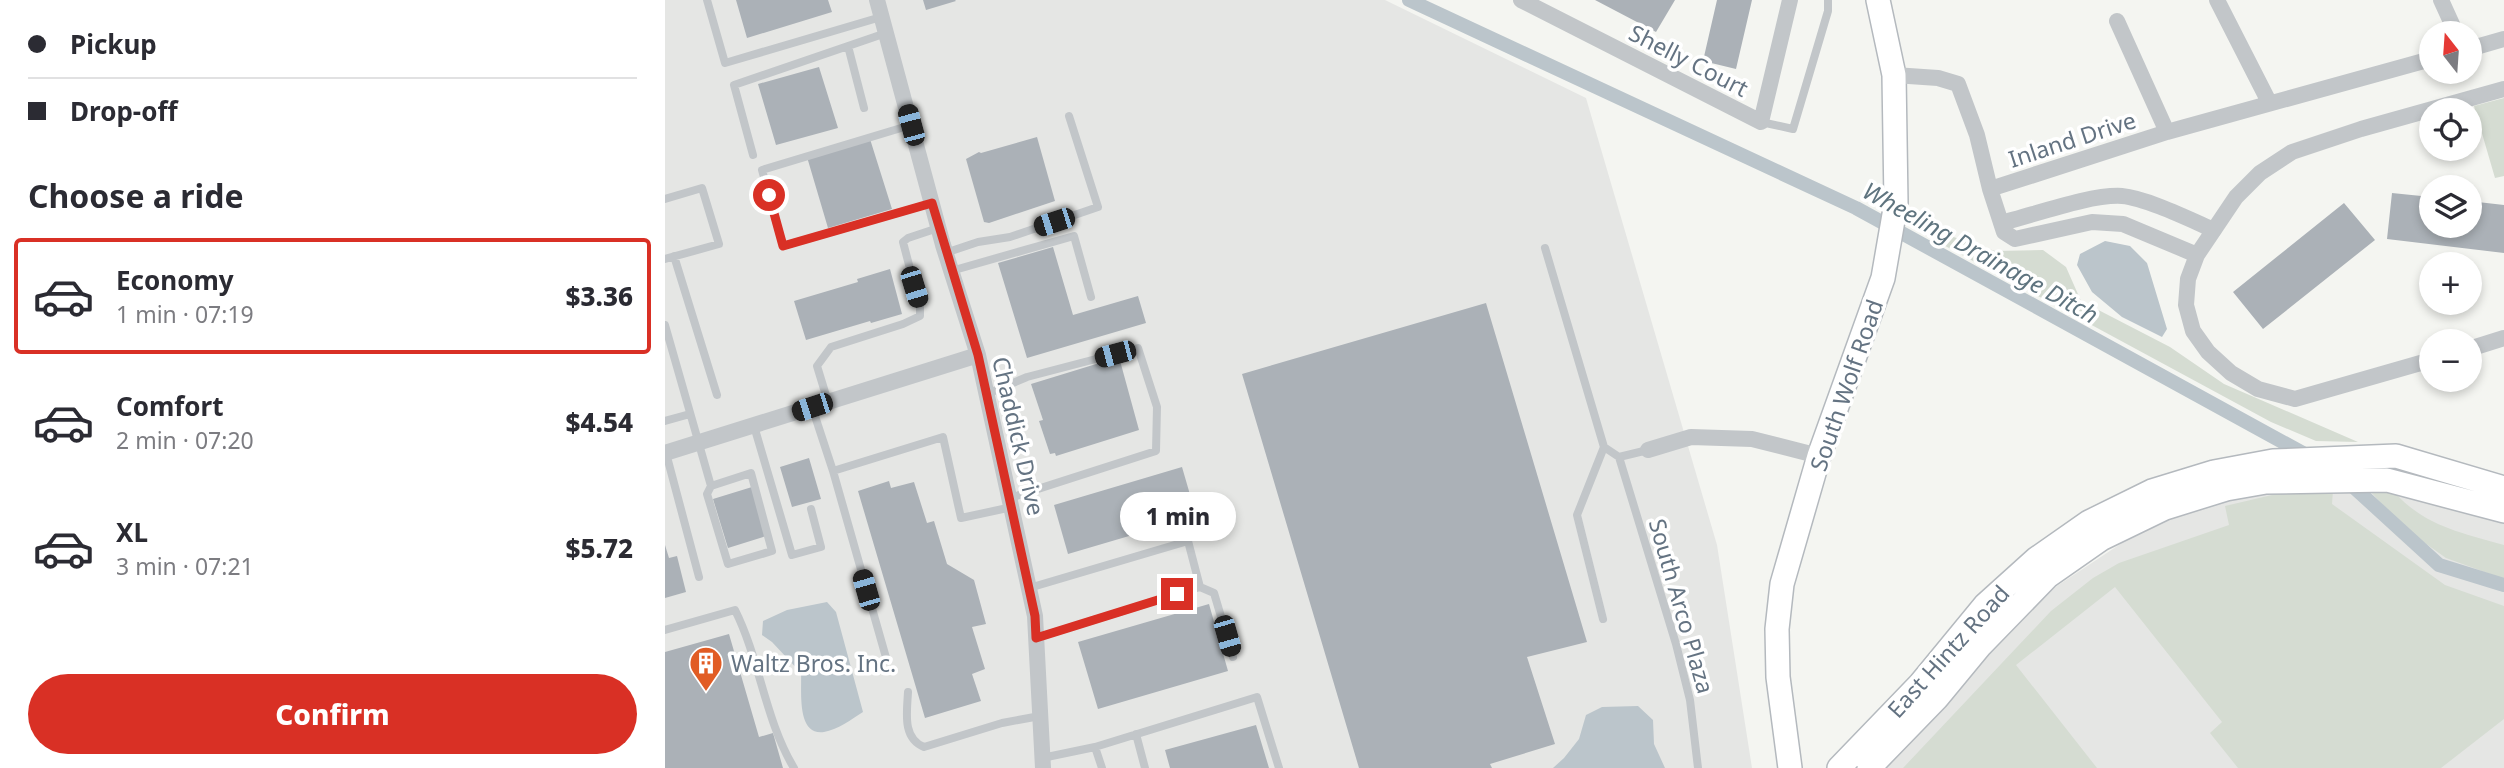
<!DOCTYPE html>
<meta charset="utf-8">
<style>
:root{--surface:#fff;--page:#f7f7f7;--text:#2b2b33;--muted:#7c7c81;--line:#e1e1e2;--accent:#d93025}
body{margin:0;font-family:"Noto Sans",sans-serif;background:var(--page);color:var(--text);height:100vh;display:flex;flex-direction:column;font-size:26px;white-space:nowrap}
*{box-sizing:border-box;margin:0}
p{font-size:23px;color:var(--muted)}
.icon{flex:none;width:38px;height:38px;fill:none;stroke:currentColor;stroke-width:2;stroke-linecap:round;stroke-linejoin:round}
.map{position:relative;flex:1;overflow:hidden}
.side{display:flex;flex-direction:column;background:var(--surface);width:665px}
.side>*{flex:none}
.top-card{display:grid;align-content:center;height:154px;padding:0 28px;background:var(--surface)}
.needle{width:46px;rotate:343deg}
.buttons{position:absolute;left:1754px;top:21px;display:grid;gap:14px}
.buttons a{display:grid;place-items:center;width:63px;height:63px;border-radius:50%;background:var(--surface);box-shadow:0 4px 10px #0003;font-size:35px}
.end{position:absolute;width:32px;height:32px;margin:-16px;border:9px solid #d93025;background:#fff;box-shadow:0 0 0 4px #fff}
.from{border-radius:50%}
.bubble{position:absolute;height:49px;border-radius:24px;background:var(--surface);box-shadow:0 4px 10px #0003;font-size:23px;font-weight:800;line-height:49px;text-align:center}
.car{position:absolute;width:21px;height:42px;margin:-21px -10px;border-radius:9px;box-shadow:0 0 5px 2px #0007;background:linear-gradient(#222 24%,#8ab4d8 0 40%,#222 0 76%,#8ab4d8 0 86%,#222 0)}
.top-card b{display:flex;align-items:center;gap:24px;height:66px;font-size:26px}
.top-card b+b{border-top:2px solid var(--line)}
.top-card i{width:18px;height:18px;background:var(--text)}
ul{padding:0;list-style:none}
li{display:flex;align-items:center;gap:21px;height:116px;margin:0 14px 10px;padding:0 14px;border:4px solid transparent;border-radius:7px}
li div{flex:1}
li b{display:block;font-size:26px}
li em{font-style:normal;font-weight:800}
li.on{border-color:var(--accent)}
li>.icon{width:63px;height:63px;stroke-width:1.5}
h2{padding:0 28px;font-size:32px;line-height:84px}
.primary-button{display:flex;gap:14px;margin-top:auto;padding:14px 28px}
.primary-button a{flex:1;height:80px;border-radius:42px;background:var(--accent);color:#fff;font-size:28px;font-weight:800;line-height:80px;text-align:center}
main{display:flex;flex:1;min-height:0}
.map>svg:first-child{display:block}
</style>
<main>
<section class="side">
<div class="top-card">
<b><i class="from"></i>Pickup</b>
<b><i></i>Drop-off</b>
</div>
<h2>Choose a ride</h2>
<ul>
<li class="on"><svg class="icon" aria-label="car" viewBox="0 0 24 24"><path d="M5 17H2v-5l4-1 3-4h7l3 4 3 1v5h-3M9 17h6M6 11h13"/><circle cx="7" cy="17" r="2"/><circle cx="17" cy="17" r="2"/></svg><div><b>Economy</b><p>1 min · 07:19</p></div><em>$3.36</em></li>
<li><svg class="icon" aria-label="car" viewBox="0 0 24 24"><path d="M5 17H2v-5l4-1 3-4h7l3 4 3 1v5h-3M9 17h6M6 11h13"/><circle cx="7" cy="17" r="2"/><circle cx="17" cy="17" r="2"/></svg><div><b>Comfort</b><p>2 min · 07:20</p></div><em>$4.54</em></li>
<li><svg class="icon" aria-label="car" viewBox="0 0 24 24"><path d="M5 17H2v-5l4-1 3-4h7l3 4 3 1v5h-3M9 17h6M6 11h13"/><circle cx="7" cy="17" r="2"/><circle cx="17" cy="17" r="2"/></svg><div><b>XL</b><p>3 min · 07:21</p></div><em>$5.72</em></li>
</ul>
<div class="primary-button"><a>Confirm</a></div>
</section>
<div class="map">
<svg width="1839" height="768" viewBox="0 0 1839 768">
<rect width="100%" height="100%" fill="#f4f5f1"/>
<!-- built -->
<path fill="#e5e6e4" d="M 0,0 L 720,0 L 921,98 L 1052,545 L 1087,768 L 0,768 Z
M 1719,487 L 1839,517 L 1839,768 L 1216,768 L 1347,626 L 1389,588 L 1475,531 L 1508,516 L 1585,493 L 1683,489 L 1724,493 Z"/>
<!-- green -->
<path fill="#d5dcd2" d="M 1839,98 L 1839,176 L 1830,178 L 1809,106 Z
M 1259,227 L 1330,251 L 1378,250 L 1401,267 L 1416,301 L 1505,347 L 1559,384 L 1693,442 L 1651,441 L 1606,422 L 1260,235 Z
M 1668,490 L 1667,504 L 1780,585 L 1839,606 L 1839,719 L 1776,768 L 1573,768 L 1545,733 L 1557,722 L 1450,587 L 1351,665 L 1432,768 L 1238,768 L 1386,611 L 1428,578 L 1454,563 L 1564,525 L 1560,506 L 1624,491 Z
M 1705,491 L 1731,494 C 1762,527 1798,533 1839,545 L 1839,579 L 1781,558 L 1739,528 Z"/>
<!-- water -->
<path fill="#bbc5cb" d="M 1440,241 L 1465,246 L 1482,263 L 1502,329 L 1497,337 L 1457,317 L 1427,292 L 1412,265 L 1415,254 Z
M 162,602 L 171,612 L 198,712 C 187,719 172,730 159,732 C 131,736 137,690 136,673 L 107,642 L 97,635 L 98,621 L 122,610 Z
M 973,706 L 988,720 L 989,744 L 1000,768 L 888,768 L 899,758 L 914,739 L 921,715 L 937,707 Z"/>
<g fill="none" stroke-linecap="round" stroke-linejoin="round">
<!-- canal -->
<path stroke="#bbc5cb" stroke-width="14" d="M 744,0 L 1191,208 L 1645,457
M 1682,481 L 1774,565 L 1839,585"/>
</g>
<!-- building -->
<path fill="#abb1b7" d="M 71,0 L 163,0 L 167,12 L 82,38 Z
M 258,0 L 290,0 L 291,1 L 261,10 Z
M 930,0 L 1010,0 L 991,32 Z
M 1052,0 L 1087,0 L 1071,69 L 1038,61 Z
M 154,67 L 173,128 L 111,145 L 93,84 Z
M 372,137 L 390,201 L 324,223 L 319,222 L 301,159 L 314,152 L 316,153 Z
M 205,139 L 227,209 L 163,228 L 142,157 Z
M 1727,193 L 1766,197 L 1766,226 L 1804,226 L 1804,201 L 1839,205 L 1839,253 L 1722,239 Z
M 1679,203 L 1710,240 L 1598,329 L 1568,292 Z
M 388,247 L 408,315 L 473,296 L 481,323 L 362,358 L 333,263 Z
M 225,269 L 237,314 L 206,323 L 205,321 L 141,340 L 129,301 L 193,282 L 192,279 Z
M 821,303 L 922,642 L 862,657 L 890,744 L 825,764 L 827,768 L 694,768 L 577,374 Z
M 454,357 L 474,430 L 391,456 L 390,453 L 385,454 L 374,421 L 378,420 L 366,384 Z
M 144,458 L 156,499 L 127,507 L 115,467 Z
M 517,467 L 535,529 L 519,533 L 515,521 L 403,554 L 389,505 Z
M 224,481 L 226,488 L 249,482 L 262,523 L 269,521 L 282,564 L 309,580 L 321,624 L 307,627 L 320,669 L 307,674 L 316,701 L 260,718 L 193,491 Z
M 87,487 L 101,536 L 63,548 L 48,499 Z
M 0,545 L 4,558 L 12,556 L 21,592 L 0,598 Z
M 544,604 L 563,671 L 433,709 L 413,642 Z
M 64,634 L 94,737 L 108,733 L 118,768 L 0,768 L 0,652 Z
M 591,725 L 604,768 L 505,768 L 500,750 Z"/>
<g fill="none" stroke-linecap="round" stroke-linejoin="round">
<defs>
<path id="secondary" d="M 1125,768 L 1113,677 L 1112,629 L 1117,584 L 1154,456 L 1218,278 L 1231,203 L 1229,75 L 1213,0
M 1174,768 L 1255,684 L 1320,605 L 1371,559 L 1424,522 L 1487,491 L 1549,472 L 1608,461 L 1731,456 L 1839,488
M 1204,768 L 1272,698 L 1315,646 L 1383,576 L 1436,539 L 1500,508 L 1561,489 L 1601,482 L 1722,480 L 1839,511"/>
</defs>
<!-- secondary casing -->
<use href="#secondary" stroke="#b4b9be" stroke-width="26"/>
<!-- lane -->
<path stroke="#c2c6c9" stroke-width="8" d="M 42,0 L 60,63 L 216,17
M 183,46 L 199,108
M 1096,122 L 1128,129 L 1163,11 L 1163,0
M 246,125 L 97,170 L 118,246 L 267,203
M 88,155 L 69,85 L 221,33
M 0,199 L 37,188 L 54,244 L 0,259
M 880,248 L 939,447 L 954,457 L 983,450
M 280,253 L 313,242 L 345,237 L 433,207 L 404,116
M 9,256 L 52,395
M 286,271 L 409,236 L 426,297
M 0,325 L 46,486 L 86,473 L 107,551 L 63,564 L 42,494 L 46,486
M 322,394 L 362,377 L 473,348 L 492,407 L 491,451 L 345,498
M 163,402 L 152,366 L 166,347 L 238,324 L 255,316 L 255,307 L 238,242 L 243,238 L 273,228
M 147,407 L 168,471 L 278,437 L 296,518 L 347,507
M 0,421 L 25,414
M 89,426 L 127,555 L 156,547 L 146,509
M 1,453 L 34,577
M 954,457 L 1011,644 L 1025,700 L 1033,768
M 168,471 L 222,661
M 535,587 L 549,593 L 568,657
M 364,588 L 523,541 L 535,587 L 371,638
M 938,619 L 912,515 L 939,447
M 0,630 L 70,610 C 95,660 100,720 129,768
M 243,692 C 242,712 237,738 259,747 L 337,723 L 375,716
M 471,734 L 480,768
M 430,747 L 437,768
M 377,758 L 430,747 L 592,697 L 614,768"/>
<!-- street -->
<path stroke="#c2c6c9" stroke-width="16" d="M 212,0 L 278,245 L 313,355 L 370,616 L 378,768
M 856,0 L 1096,122 L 1125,0
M 1552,0 L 1604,102
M 1776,0 L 1791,33
M 1452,21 L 1502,132
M 1804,49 L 1839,39
M 1229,75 L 1273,78 L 1293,84 L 1312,135 L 1325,189 L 1339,232 L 1350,239 L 1427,222 L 1458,224 L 1532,255
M 1325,189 L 1502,132 L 1766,59
M 1336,223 C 1369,215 1426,194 1457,196 C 1481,198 1526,220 1549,230
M 1804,349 L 1839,338
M 1766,360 L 1630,399 L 1593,389 L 1566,373 L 1543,352 L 1528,331 L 1521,305 L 1523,279 L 1532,255 L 1571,197 L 1595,173 L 1627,152 L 1696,129 L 1839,89
M 983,450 L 1026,437 L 1087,439 L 1154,456
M 0,453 L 313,355"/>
<!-- secondary -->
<use href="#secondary" stroke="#fff" stroke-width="23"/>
</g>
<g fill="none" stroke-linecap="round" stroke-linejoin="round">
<!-- route -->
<path stroke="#d93025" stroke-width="9" d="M 104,195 L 118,246 L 267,203 L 313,355 L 370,616 L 371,638 L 512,594"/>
</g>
<!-- icons -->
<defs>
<symbol id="building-pin" viewBox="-11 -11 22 30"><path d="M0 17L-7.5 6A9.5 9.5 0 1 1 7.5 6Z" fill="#e15c24" stroke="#fff"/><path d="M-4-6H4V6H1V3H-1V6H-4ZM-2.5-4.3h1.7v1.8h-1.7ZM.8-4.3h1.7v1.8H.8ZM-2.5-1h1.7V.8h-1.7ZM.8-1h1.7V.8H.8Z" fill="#fff"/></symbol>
</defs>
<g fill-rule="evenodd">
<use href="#building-pin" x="22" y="644" width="38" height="52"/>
</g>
<g text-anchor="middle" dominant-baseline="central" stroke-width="7" stroke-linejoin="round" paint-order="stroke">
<!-- street labels -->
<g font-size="23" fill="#647382" stroke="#fff">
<text transform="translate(1024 60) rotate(27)">Shelly Court</text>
<text transform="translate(1407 139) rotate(-18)">Inland Drive</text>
<text transform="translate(1181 385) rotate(-71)">South Wolf Road</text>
<text transform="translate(354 436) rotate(77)">Chaddick Drive</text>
<text transform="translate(1017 606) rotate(74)">South Arco Plaza</text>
<text transform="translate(1283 651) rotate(-48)">East Hintz Road</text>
</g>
<!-- poi labels -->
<g font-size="23" fill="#647382" stroke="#fff" text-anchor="start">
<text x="66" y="663">Waltz Bros. Inc.</text>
</g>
<!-- water labels -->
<g font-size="24" font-style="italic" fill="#5f747f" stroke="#fff">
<text transform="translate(1316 252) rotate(29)">Wheeling Drainage Ditch</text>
</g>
</g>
</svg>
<div class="buttons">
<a><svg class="needle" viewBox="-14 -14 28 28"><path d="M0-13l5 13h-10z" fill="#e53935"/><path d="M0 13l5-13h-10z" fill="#7c7c81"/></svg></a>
<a><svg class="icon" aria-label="locate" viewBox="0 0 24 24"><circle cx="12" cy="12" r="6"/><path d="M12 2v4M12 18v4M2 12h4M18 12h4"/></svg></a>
<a><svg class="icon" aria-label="layers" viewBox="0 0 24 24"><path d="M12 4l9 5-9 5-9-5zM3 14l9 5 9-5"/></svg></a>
<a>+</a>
<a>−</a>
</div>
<i class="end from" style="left:104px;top:195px"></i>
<i class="end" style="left:512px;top:594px"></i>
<div class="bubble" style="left:455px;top:492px;width:116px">1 min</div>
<i class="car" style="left:246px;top:125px;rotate:345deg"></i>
<i class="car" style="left:389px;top:222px;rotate:252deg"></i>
<i class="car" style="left:249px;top:287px;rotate:163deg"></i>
<i class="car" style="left:450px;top:354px;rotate:255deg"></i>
<i class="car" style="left:147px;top:407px;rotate:252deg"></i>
<i class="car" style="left:201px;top:590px;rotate:344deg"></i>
<i class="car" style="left:562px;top:636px;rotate:164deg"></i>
</div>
</main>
